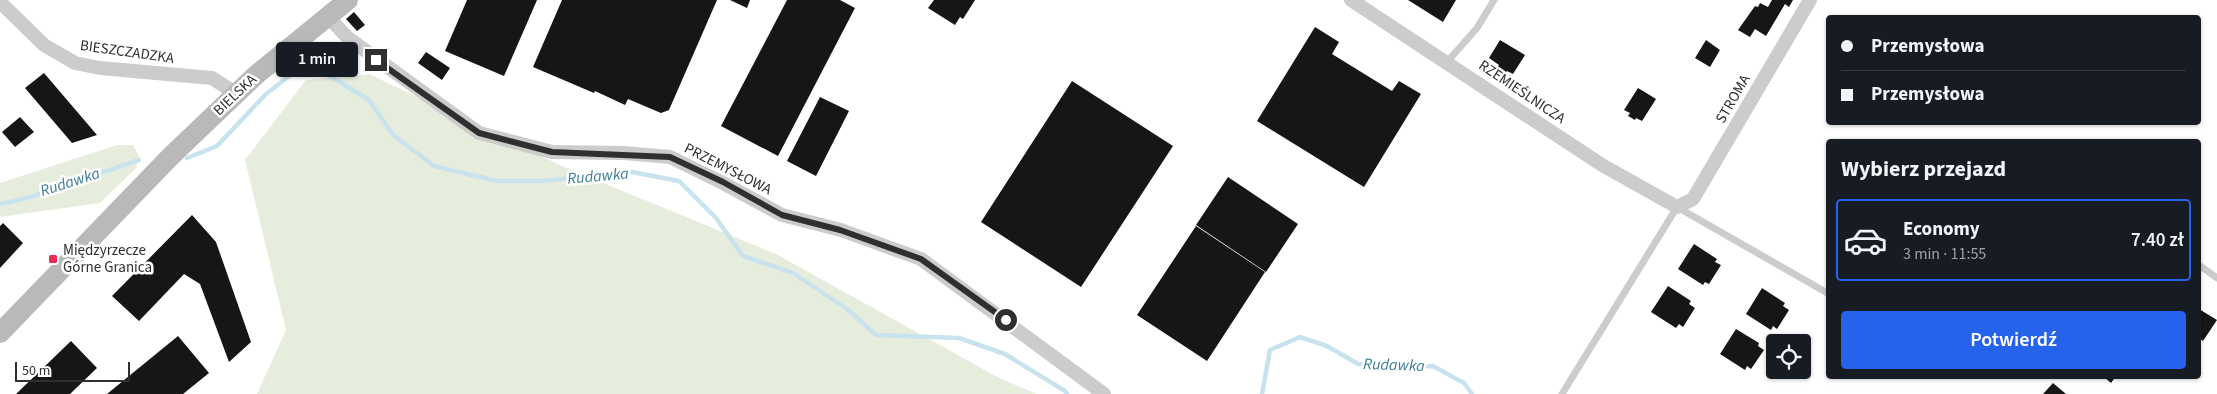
<!DOCTYPE html>
<html lang="pl">
<meta charset="utf-8">
<style>
:root{--surface:#171b24;--page:#20242c;--text:#f1f3f6;--muted:#9ea1a6;--line:#363941;--accent:#2563eb}
body{margin:0;font-family:"Source Sans 3",sans-serif;background:var(--page);color:var(--text);height:100vh;display:flex;flex-direction:column;font-size:19px;white-space:nowrap}
*{box-sizing:border-box;margin:0}
p{font-size:16px;color:var(--muted)}
.icon{flex:none;width:28px;height:28px;fill:none;stroke:currentColor;stroke-width:2;stroke-linecap:round;stroke-linejoin:round}
.map{position:relative;flex:1;overflow:hidden}
.side{position:absolute;left:1826px;top:139px;width:375px;height:240px;display:flex;flex-direction:column;background:var(--surface);border-radius:5px;box-shadow:0 1px 4px #0004}
.side>*{flex:none}
.guide{position:absolute;left:1826px;top:15px;width:375px;height:110px;border-radius:5px;box-shadow:0 1px 4px #0004;display:grid;align-content:center;height:110px;padding:0 15px;background:var(--surface)}
.tools{position:absolute;left:1766px;top:334px;display:grid;gap:10px}
.tools a{display:grid;place-items:center;width:45px;height:45px;border-radius:5px;background:var(--surface);box-shadow:0 1px 4px #0004;font-size:25px}
.scale{position:absolute;left:15px;bottom:12px;width:115px;box-sizing:border-box;padding-left:5px;border:2px solid #2f2f2f;border-top:0;font-size:14px;line-height:18px;white-space:nowrap;color:#2f2f2f;-webkit-text-stroke:4px #fff;paint-order:stroke}
.end{position:absolute;width:22px;height:22px;margin:-11px;border:6px solid #2f2f2f;background:#fff;box-shadow:0 0 0 2px #fff}
.from{border-radius:50%}
.bubble{position:absolute;height:35px;border-radius:5px;background:var(--surface);box-shadow:0 1px 4px #0004;font-size:16px;font-weight:600;line-height:35px;text-align:center}
.guide b{display:flex;align-items:center;gap:18px;height:48px;font-size:19px}
.guide b+b{border-top:1px solid var(--line)}
.guide i{width:12px;height:12px;background:var(--text)}
ul{padding:0;list-style:none}
li{display:flex;align-items:center;gap:15px;height:82px;margin:0 10px 8px;padding:0 5px;border:2px solid transparent;border-radius:5px}
li div{flex:1}
li b{display:block;font-size:19px}
li em{font-style:normal;font-weight:600}
li.current{border-color:var(--accent)}
li>.icon{width:45px;height:45px;stroke-width:1.5}
h2{padding:0 15px;font-size:22px;line-height:60px}
.cta{display:flex;gap:10px;margin-top:auto;padding:10px 15px}
.cta a{flex:1;height:58px;border-radius:5px;background:var(--accent);color:#fff;font-size:20px;font-weight:600;line-height:58px;text-align:center}
.map>svg:first-child{display:block}
</style>
<div class="map">
<svg width="2217" height="394" viewBox="0 0 2217 394">
<rect width="100%" height="100%" fill="#fff"/>
<!-- green -->
<path fill="#e7eddc" d="M 369,74 L 562,166 L 776,254 L 1001,379 L 1037,394 L 257,394 L 286,330 L 245,160 L 306,80 Z
M 117,145 L 133,145 L 139,156 L 136,168 L 100,203 L 0,217 L 0,183 Z"/>
<g fill="none" stroke-linecap="round" stroke-linejoin="round">
<!-- stream -->
<path stroke="#c8e3ed" stroke-width="4.5" d="M 187,158 L 217,146 L 266,94 L 297,70 L 320,70 L 369,100 L 393,135 L 434,166 L 497,181 L 542,181 L 632,172 L 679,181 L 716,218 L 743,256 L 793,273 L 847,309 L 876,335 L 959,338 L 1005,354 L 1065,391 L 1067,394
M 0,204 L 31,197 L 139,160
M 1262,394 L 1270,350 L 1300,337 L 1327,346 L 1358,364 L 1394,367 L 1433,366 L 1464,383 L 1472,394"/>
</g>
<!-- building -->
<path fill="#161616" d="M 467,0 L 537,0 L 504,76 L 445,51 Z
M 562,0 L 717,0 L 669,110 L 661,113 L 628,99 L 625,105 L 595,91 L 594,93 L 533,67 Z
M 730,0 L 750,0 L 747,8 Z
M 787,0 L 840,0 L 855,8 L 778,156 L 721,126 Z
M 934,0 L 975,0 L 963,19 L 960,17 L 955,25 L 928,8 Z
M 1408,0 L 1456,0 L 1443,22 Z
M 1772,0 L 1793,0 L 1789,7 L 1785,4 L 1766,36 L 1755,29 L 1750,37 L 1738,30 L 1755,6 L 1758,7 L 1760,3 L 1768,7 Z
M 354,12 L 365,25 L 357,31 L 346,19 Z
M 1315,27 L 1339,42 L 1332,54 L 1392,91 L 1399,81 L 1421,94 L 1364,187 L 1257,121 Z
M 1500,40 L 1525,55 L 1513,74 L 1507,71 L 1505,74 L 1496,69 L 1499,65 L 1489,58 Z
M 1706,40 L 1720,50 L 1710,67 L 1695,58 Z
M 426,52 L 450,68 L 442,80 L 418,63 Z
M 44,73 L 97,135 L 72,143 L 25,88 Z
M 1072,81 L 1173,146 L 1081,287 L 981,222 Z
M 1638,88 L 1656,99 L 1642,121 L 1636,118 L 1635,120 L 1628,116 L 1630,113 L 1624,110 Z
M 820,97 L 849,111 L 816,176 L 787,161 Z
M 20,117 L 34,132 L 15,147 L 2,132 Z
M 1228,177 L 1298,224 L 1266,272 L 1196,225 Z
M 192,215 L 216,242 L 251,342 L 229,362 L 200,284 L 184,274 L 139,321 L 112,296 Z
M 3,223 L 23,243 L 0,268 L 0,226 Z
M 1196,226 L 1265,272 L 1207,361 L 1137,315 Z
M 1694,244 L 1717,259 L 1715,262 L 1721,265 L 1709,284 L 1705,282 L 1703,285 L 1678,269 Z
M 1668,286 L 1691,301 L 1689,304 L 1695,308 L 1683,327 L 1679,324 L 1676,328 L 1651,312 Z
M 1762,288 L 1785,303 L 1783,306 L 1789,310 L 1777,329 L 1773,326 L 1771,330 L 1746,314 Z
M 2199,309 L 2217,320 L 2203,341 L 2199,338 Z
M 1736,329 L 1759,343 L 1758,346 L 1764,350 L 1751,369 L 1747,366 L 1745,370 L 1720,354 Z
M 178,336 L 209,373 L 183,394 L 107,394 Z
M 71,341 L 97,368 L 70,394 L 16,394 Z
M 2103,376 L 2116,376 L 2111,383 Z
M 2053,383 L 2066,394 L 2043,394 Z"/>
<g fill="none" stroke-linecap="round" stroke-linejoin="round">
<!-- lane -->
<path stroke="#ccc" stroke-width="7" d="M 1447,62 L 1477,28 L 1494,0
M 2199,265 L 2217,278
M 1562,394 L 1677,207 L 1829,294"/>
<!-- street -->
<path stroke="#ccc" stroke-width="14" d="M 1351,0 L 1602,165 L 1677,207 L 1693,199 L 1810,0
M 0,2 L 44,45 L 75,63 L 100,68 L 212,78 L 237,94
M 328,17 L 348,38 L 479,133 L 552,152 L 624,153 L 670,157 L 723,183 L 782,215 L 841,230 L 921,259 L 1104,394"/>
<!-- secondary -->
<path stroke="#b9b9b9" stroke-width="20" d="M 0,333 L 171,156 L 256,75 L 348,0"/>
</g>
<g fill="none" stroke-linecap="round" stroke-linejoin="round">
<!-- route -->
<path stroke="#2f2f2f" stroke-width="6" d="M 376,60 L 479,133 L 552,152 L 670,157 L 723,182 L 782,215 L 840,230 L 921,259 L 1006,320"/>
</g>
<!-- markers -->
<rect fill="#ec2b51" stroke="#fff" stroke-width="2" x="48" y="254" width="10" height="10" rx="2.5"/>
<g text-anchor="middle" dominant-baseline="central" stroke-width="5" stroke-linejoin="round" paint-order="stroke">
<!-- street labels -->
<g font-size="15" fill="#2f2f2f" stroke="#fff">
<text transform="translate(127 52) rotate(8)">BIESZCZADZKA</text>
<text transform="translate(1522 92) rotate(34)">RZEMIEŚLNICZA</text>
<text transform="translate(235 95) rotate(-43)">BIELSKA</text>
<text transform="translate(1733 99) rotate(-60)">STROMA</text>
<text transform="translate(728 169) rotate(27)">PRZEMYSŁOWA</text>
</g>
<!-- poi labels -->
<g font-size="15" fill="#2f2f2f" stroke="#fff" text-anchor="start">
<text x="63" y="250">Międzyrzecze<tspan x="63" dy="17">Górne Granica</tspan></text>
</g>
<!-- water labels -->
<g font-size="16" font-style="italic" fill="#397d95" stroke="#fff">
<text transform="translate(598 176) rotate(-5)">Rudawka</text>
<text transform="translate(70 182) rotate(-18)">Rudawka</text>
<text transform="translate(1394 365) rotate(2)">Rudawka</text>
</g>
</g>
</svg>
<div class="tools">
<a><svg class="icon" aria-label="locate" viewBox="0 0 24 24"><circle cx="12" cy="12" r="6"/><path d="M12 2v4M12 18v4M2 12h4M18 12h4"/></svg></a>
</div>
<div class="scale">50 m</div>
<i class="end from" style="left:1006px;top:320px"></i>
<i class="end" style="left:376px;top:60px"></i>
<div class="bubble" style="left:276px;top:42px;width:82px">1 min</div>
<div class="guide">
<b><i class="from"></i>Przemysłowa</b>
<b><i></i>Przemysłowa</b>
</div>
<section class="side">
<h2>Wybierz przejazd</h2>
<ul>
<li class="current"><svg class="icon" aria-label="car" viewBox="0 0 24 24"><path d="M5 17H2v-5l4-1 3-4h7l3 4 3 1v5h-3M9 17h6M6 11h13"/><circle cx="7" cy="17" r="2"/><circle cx="17" cy="17" r="2"/></svg><div><b>Economy</b><p>3 min · 11:55</p></div><em>7.40 zł</em></li>
</ul>
<div class="cta"><a>Potwierdź</a></div>
</section>
</div>
